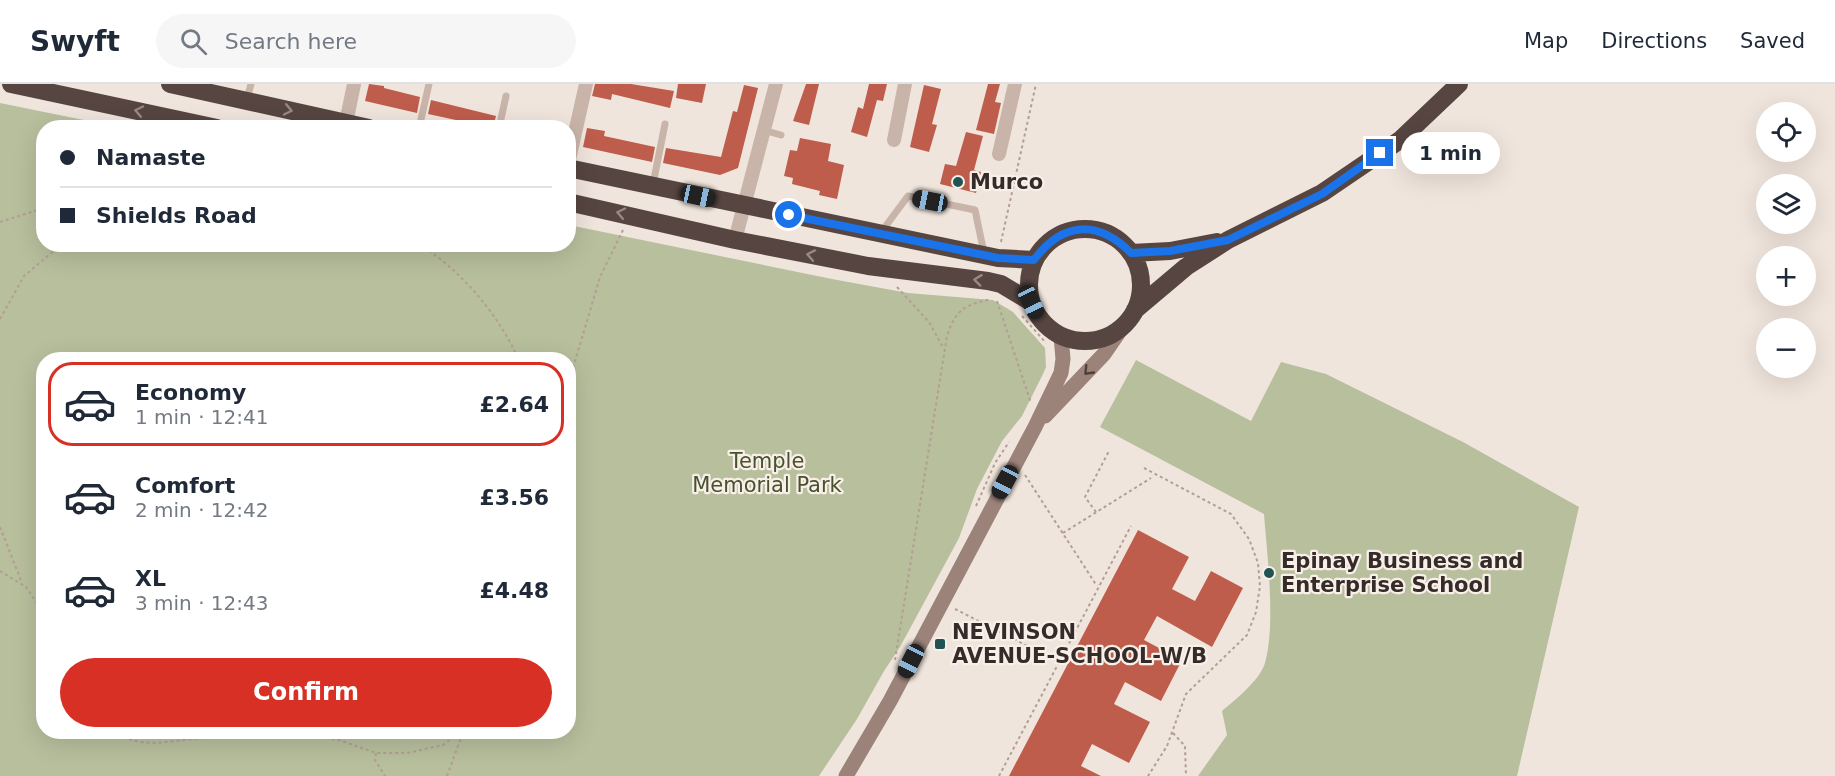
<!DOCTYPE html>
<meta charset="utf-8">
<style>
:root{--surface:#fff;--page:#f6f6f7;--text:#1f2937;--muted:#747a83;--line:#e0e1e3;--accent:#d93025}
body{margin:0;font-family:"DejaVu Sans",sans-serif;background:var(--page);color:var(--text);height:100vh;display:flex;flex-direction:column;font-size:22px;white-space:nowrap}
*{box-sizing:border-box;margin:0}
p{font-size:20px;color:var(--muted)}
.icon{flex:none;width:33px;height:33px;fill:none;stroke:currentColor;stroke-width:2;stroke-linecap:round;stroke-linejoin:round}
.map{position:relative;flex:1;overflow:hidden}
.details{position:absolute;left:36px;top:268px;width:540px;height:387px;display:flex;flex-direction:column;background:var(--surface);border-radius:24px;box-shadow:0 6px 24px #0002}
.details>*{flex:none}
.top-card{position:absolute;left:36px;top:36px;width:540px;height:132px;border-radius:24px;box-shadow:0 6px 24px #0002;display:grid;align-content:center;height:132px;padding:0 24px;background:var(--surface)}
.controls{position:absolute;left:1756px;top:18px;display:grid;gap:12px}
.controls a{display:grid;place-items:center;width:60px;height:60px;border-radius:50%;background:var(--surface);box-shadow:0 6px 24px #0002;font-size:30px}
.end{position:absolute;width:27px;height:27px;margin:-14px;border:8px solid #1a73e8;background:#fff;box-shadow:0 0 0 3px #fff}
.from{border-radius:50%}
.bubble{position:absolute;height:42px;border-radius:21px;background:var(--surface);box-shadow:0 6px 24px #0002;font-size:20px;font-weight:700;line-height:42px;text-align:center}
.car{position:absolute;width:18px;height:36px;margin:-18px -9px;border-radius:8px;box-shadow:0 0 4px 2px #0007;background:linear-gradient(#222 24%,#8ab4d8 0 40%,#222 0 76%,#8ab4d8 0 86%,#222 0)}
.top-card b{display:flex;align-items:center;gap:21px;height:57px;font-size:22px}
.top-card b+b{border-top:2px solid var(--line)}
.top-card i{width:15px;height:15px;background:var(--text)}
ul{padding:10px 0 0;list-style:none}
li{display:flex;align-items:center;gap:18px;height:84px;margin:0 12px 9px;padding:0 12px;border:3px solid transparent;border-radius:24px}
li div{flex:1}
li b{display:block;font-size:22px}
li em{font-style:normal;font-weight:700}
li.active{border-color:var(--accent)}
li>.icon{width:54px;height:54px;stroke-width:1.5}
.cta{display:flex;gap:12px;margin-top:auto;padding:12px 24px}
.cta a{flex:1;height:69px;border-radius:36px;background:var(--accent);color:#fff;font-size:24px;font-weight:700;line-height:69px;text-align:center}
header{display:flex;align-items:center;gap:36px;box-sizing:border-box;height:84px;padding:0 30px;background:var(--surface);border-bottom:2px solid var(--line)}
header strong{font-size:28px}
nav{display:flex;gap:33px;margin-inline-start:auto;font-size:21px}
.search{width:420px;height:54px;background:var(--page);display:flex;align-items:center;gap:15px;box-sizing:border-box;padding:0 21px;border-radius:33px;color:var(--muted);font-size:22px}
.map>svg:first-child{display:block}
</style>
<header>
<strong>Swyft</strong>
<div class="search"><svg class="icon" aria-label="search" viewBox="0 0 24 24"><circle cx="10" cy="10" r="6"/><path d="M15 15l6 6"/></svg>Search here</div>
<nav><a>Map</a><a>Directions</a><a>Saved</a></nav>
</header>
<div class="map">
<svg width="1835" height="692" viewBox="0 0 1835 692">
<rect width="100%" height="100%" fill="#f0e5dc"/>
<!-- green -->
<path fill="#b7bf9d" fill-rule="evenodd" d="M 0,19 L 118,43 L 44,44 L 44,160 L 568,160 L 569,141 L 832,195 L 908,209 L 993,216 L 1013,228 L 1045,264 L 1046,283 L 1043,290 L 1022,332 L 1002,357 L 977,405 L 959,454 L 900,563 L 884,587 L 857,635 L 819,692 L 0,692 ZM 44,276 L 568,276 L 568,648 L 44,648 Z
M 1136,276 L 1251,337 L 1281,278 L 1326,290 L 1463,358 L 1579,423 L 1517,692 L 1198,692 L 1227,651 L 1222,627 C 1235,616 1260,596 1265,579 C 1276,539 1267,471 1264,430 L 1100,343 Z"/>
<!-- building -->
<path fill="#bf5d4c" d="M 369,0 L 384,2 L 384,4 L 420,13 L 417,29 L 365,17 Z
M 595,0 L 631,0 L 674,7 L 670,24 L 612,10 L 611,16 L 592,12 Z
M 678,0 L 706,0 L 702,19 L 676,14 Z
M 806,0 L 819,0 L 809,41 L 793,37 Z
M 869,0 L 887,0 L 883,17 L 877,16 L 867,53 L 851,48 L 858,23 L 863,25 Z
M 988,0 L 1000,0 L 995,18 L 1001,19 L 994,50 L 976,46 Z
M 744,1 L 758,4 L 738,84 L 720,91 L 663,79 L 666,64 L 721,73 L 733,27 L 737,28 Z
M 924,1 L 941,5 L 932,40 L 937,41 L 929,68 L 910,63 Z
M 431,16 L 496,32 L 493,44 L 428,30 Z
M 587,44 L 605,47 L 604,52 L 655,63 L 652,78 L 583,63 Z
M 966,48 L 983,52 L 974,86 L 981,88 L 976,109 L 940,100 L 945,80 L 956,82 Z
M 800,54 L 831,60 L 828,77 L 844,81 L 837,115 L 819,111 L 820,107 L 792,100 L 793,94 L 784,92 L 790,66 L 797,67 Z
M 1138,446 L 1189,473 L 1172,505 L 1195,517 L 1211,487 L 1243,504 L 1212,563 L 1157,532 L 1144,556 L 1182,576 L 1161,617 L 1125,598 L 1114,620 L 1150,638 L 1129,679 L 1092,660 L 1081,682 L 1101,692 L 1009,692 Z"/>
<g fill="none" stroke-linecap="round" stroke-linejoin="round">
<!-- path -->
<path stroke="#b49e93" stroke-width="2" stroke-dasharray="3 3" stroke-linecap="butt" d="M 0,138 L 44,124
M 1001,158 L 1036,0
M 419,160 C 462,187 498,230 519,276
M 897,203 L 929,238 L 944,265
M 997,217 L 1031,319
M 1022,232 L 1046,259
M 0,235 L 24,192 L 62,160
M 568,301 L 600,193 L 623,146
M 1144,384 L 1231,430 L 1249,455 L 1258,479 L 1260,502 L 1256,528 L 1247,551 L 1186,610 L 1167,662 L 1148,692
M 1025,391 L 1095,499 L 1098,501
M 976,422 L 995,379 L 1009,358
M 1096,428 L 1085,413 L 1109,367
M 0,443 L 22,499
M 1063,449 L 1151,394
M 0,487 L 26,503 L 44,530
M 955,525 L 1059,578
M 895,576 L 947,252 C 956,224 966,221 991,215
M 120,648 L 125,654 L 139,658 L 157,659 L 248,649 L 300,649 L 339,656 L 376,669 L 407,669 L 443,661 L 460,648
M 1173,649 L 1185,662 L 1186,692
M 376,669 L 375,676 L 385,692
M 447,692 L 463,648
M 999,692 L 1131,442"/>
<!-- lane -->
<path stroke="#c8b4a9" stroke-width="7" d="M 247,15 L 251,0
M 419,44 L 429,0
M 499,44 L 506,12
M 763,46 L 781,51
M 653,100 L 665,40
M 882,147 L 908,112 L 975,126 L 984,169"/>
<!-- street -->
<path stroke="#c8b4a9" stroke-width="14" d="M 346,39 L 354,0
M 894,56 L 905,0
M 999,70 L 1015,0
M 568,80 L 586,0
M 735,156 L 776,0"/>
<!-- secondary -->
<path stroke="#9b837a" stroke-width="15" d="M 1045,332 L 1104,270 L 1124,241
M 846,692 L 890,617 L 1035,343 L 1061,289 L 1063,275 L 1061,252"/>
<!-- highway -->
<path stroke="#564540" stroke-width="18" d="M 11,0 L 217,44
M 170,0 L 369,44
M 568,84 L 998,174 L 1034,176
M 568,118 L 735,156 L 868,182 L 988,197 L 1001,200 L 1031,218
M1029 201a56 56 0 1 1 112 0a56 56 0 1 1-112 0Z
M 1131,169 L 1170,167 L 1217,158
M 1135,226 L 1186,183 L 1228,156 L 1322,109 L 1400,56 L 1459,0"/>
</g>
<!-- one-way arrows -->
<defs><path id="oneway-chevron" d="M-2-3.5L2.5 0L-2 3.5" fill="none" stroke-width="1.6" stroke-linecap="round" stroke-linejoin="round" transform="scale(1.5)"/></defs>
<g stroke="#978983">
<use href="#oneway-chevron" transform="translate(288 26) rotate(12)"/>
<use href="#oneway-chevron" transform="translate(139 27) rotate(-168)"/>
<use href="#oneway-chevron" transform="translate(621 129) rotate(-168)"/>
<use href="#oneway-chevron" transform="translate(811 171) rotate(-169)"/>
<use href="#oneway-chevron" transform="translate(978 196) rotate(-173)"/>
</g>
<use stroke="#4e413c" href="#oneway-chevron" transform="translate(1088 287) rotate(134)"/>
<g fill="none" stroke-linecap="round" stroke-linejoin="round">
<!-- route -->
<path stroke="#1a73e8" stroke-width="8" d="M 789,131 L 998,174 L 1034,176 C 1062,138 1097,135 1131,169 L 1170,167 L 1228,156 L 1322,110 L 1380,69"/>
</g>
<!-- markers -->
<g fill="#205453" stroke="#f8efe8" stroke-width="2">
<circle cx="958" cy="98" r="6"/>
<circle cx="1269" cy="489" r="6"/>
<rect x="934" y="554" width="12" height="12" rx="3"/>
</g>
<g text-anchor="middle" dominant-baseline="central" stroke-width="4.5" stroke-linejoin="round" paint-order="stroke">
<!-- poi labels -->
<g font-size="21" font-weight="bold" fill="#352b28" stroke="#f8efe8" text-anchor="start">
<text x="970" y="98">Murco</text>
<text x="1281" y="477">Epinay Business and<tspan x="1281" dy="24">Enterprise School</tspan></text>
<text x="952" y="548">NEVINSON<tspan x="952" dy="24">AVENUE-SCHOOL-W/B</tspan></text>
</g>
<!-- park labels -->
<g font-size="21" fill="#48522d" stroke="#f8efe8">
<text x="767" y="377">Temple<tspan x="767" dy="24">Memorial Park</tspan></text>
</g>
</g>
</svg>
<div class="controls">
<a><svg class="icon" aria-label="locate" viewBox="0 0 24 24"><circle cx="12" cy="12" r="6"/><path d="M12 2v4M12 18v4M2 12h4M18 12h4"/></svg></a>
<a><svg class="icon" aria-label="layers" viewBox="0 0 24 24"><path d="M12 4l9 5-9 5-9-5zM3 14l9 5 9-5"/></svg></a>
<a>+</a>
<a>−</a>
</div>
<i class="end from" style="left:789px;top:131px"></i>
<i class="end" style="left:1380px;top:69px"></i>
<div class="bubble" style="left:1401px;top:48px;width:99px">1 min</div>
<i class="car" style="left:698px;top:112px;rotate:102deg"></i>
<i class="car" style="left:930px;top:117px;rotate:281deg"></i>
<i class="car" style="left:1031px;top:218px;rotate:155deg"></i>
<i class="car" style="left:1005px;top:398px;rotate:208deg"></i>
<i class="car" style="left:911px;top:577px;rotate:207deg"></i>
<div class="top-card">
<b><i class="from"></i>Namaste</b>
<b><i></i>Shields Road</b>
</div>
<section class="details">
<ul>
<li class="active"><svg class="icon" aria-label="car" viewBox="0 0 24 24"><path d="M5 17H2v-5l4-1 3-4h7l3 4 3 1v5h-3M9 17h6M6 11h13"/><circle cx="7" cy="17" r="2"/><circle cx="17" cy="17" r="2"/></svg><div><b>Economy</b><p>1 min · 12:41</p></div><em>£2.64</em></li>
<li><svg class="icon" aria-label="car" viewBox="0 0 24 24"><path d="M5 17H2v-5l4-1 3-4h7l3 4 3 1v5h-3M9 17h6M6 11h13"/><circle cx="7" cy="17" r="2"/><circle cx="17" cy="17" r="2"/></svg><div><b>Comfort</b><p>2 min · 12:42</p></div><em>£3.56</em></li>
<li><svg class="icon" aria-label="car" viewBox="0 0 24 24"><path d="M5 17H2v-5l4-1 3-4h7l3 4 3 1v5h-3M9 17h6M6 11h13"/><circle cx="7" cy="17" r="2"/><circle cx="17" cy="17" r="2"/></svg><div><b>XL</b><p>3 min · 12:43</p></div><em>£4.48</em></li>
</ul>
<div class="cta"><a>Confirm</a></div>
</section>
</div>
